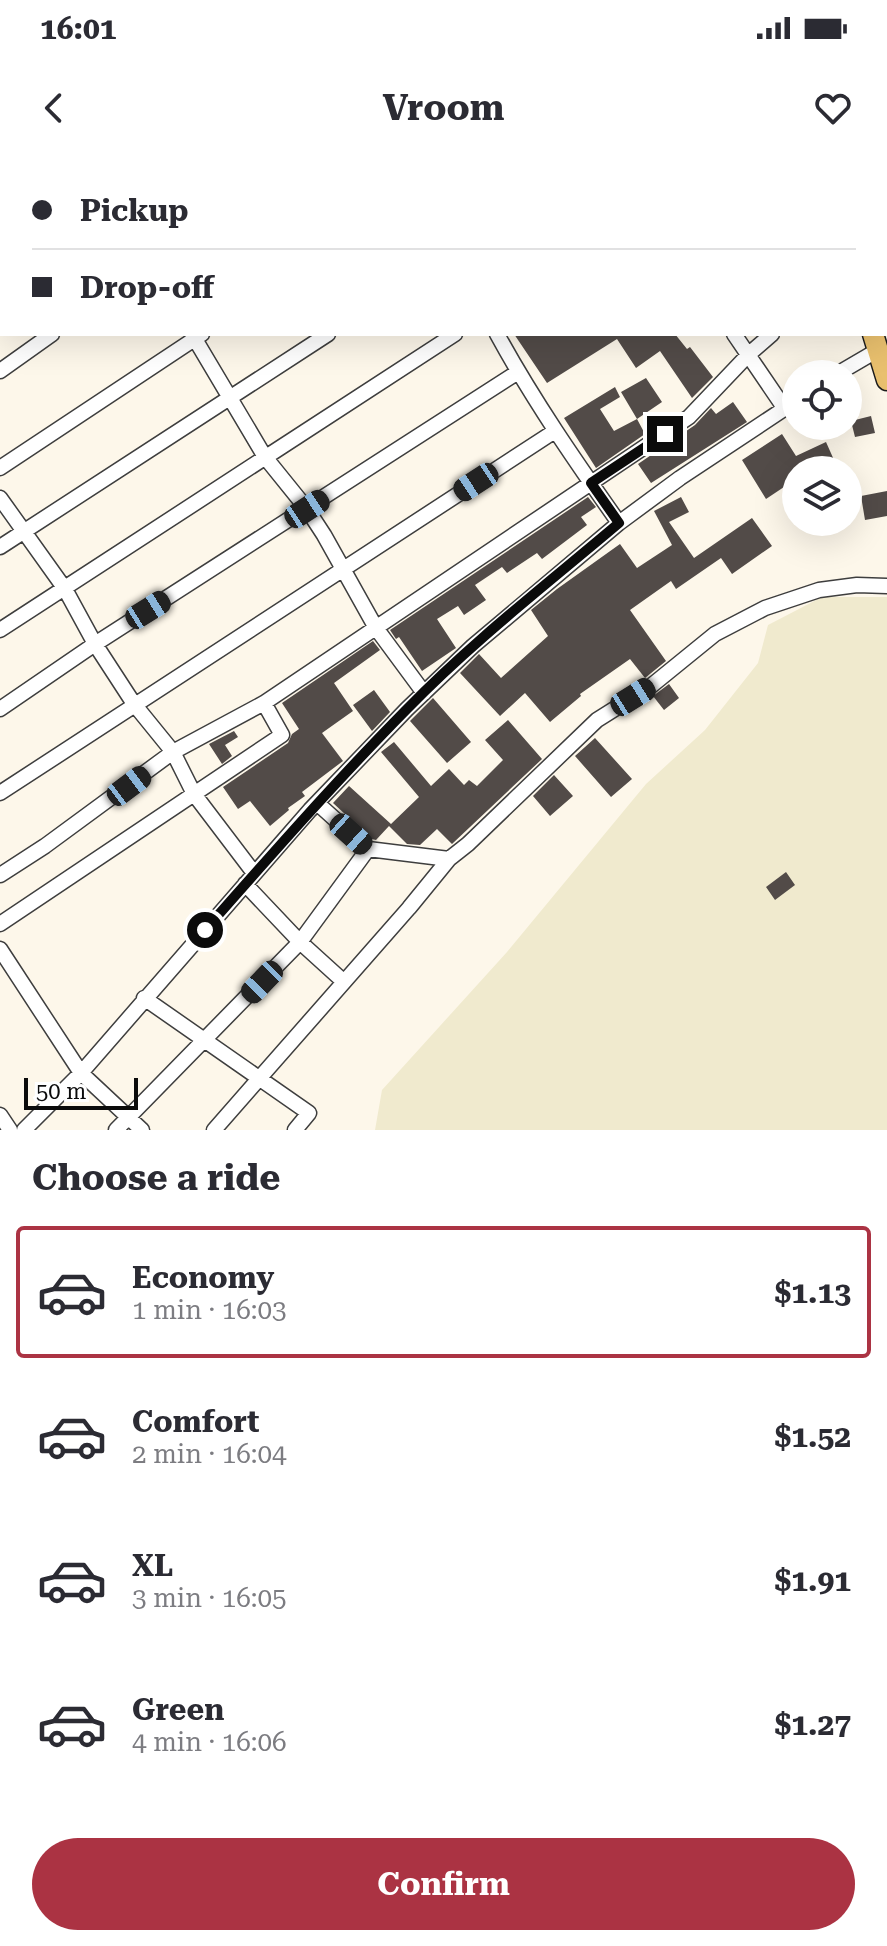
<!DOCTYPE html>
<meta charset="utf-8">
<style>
:root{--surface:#fff;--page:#f2f2f3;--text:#2b2b33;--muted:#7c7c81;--line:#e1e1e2;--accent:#ab3343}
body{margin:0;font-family:"Roboto Serif",serif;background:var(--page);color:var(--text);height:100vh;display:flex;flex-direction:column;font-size:30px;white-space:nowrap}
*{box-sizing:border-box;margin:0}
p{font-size:26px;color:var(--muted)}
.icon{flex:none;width:44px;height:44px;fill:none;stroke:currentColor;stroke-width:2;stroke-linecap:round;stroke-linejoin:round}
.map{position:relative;height:970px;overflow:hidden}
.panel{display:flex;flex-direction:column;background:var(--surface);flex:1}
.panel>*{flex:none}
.hud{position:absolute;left:0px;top:0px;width:888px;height:176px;box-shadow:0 8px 32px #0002;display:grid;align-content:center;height:176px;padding:0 32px;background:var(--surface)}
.fabs{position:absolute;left:782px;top:200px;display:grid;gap:16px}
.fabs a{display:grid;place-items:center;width:80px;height:80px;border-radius:50%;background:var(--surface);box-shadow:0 8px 32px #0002;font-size:40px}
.scale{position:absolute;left:24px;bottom:20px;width:114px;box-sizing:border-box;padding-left:8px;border:4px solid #0b0b0b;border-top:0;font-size:22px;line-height:28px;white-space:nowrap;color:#0b0b0b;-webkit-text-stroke:6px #fff;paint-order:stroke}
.end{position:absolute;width:36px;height:36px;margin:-18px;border:10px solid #0b0b0b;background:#fff;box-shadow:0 0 0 4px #fff}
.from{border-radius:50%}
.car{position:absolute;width:24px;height:48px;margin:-24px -12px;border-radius:10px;box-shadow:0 0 6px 2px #0007;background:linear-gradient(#222 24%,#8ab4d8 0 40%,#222 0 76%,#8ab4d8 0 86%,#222 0)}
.hud b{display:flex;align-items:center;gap:28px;height:76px;font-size:30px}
.hud b+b{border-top:2px solid var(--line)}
.hud i{width:20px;height:20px;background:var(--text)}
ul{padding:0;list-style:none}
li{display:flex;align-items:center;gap:24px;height:132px;margin:0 16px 12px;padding:0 16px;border:4px solid transparent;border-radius:8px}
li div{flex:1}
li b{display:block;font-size:30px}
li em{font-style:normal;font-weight:700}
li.selected{border-color:var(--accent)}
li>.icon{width:72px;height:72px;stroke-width:1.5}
h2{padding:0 32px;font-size:36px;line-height:96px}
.action{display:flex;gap:16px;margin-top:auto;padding:16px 32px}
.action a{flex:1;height:92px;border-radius:48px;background:var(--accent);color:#fff;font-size:32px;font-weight:700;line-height:92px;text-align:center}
.status{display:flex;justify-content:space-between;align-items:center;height:56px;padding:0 40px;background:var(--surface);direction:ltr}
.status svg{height:22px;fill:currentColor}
header{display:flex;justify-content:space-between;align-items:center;height:104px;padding:0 32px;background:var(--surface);font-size:36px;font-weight:700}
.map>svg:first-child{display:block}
</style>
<div class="status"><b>16:01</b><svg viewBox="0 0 49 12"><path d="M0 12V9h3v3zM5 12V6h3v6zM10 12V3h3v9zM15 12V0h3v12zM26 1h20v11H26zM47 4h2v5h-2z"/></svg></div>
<header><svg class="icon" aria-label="back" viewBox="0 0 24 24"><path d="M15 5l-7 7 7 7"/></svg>Vroom<svg class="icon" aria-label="heart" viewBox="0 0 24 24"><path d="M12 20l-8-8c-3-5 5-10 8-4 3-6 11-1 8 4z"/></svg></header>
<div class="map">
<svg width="887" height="970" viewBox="0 0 887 970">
<rect width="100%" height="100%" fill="#fdf7ea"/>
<!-- farmland -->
<path fill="#f0eace" d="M 822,437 L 887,437 L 887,970 L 375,970 L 382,930 L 507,792 L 646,624 L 705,570 L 758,503 L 768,465 Z"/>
<!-- building -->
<path fill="#524b48" d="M 514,174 L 675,174 L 687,189 L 690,187 L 713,217 L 692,238 L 660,191 L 636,208 L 617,179 L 547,223 Z
M 646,218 L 662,242 L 637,259 L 621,232 Z
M 615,227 L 620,237 L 600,249 L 614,271 L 637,259 L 645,274 L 596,308 L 564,258 Z
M 733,242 L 747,262 L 651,323 L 638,304 L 695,265 L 711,248 L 716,254 Z
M 871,256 L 875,273 L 855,277 L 851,261 Z
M 782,274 L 796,296 L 826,282 L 834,300 L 812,310 L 796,310 L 796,319 L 766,339 L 742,300 Z
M 887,331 L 887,356 L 865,360 L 861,336 Z
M 588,337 L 596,347 L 581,357 L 587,365 L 542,399 L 537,393 L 507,413 L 502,407 L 475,425 L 486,440 L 464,455 L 458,446 L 437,459 L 456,488 L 422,511 L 399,477 L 396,479 L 390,470 Z
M 681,337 L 689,352 L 669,362 L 694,398 L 752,358 L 772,386 L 732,414 L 721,398 L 676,429 L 671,421 L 630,450 L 666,501 L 645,518 L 630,499 L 580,534 L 581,536 L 550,562 L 525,533 L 500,556 L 460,513 L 479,494 L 501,518 L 548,476 L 531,450 L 557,429 L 620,384 L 637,408 L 672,385 L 654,351 Z
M 373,481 L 380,490 L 334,523 L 353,551 L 322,573 L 343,601 L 302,632 L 305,636 L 288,648 L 289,650 L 270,666 L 250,641 L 238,649 L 223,627 L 288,583 L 292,574 L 299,569 L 282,543 Z
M 669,524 L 679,538 L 664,550 L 653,536 Z
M 374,530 L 390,552 L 372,571 L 353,545 Z
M 433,538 L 471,582 L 447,603 L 410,561 Z
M 508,560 L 542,599 L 452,684 L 437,669 L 420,685 L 407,684 L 389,666 L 376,680 L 372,679 L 333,643 L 349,626 L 391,664 L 419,637 L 381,592 L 394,582 L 431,626 L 449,609 L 464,625 L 469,620 L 477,626 L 503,600 L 485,580 Z
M 234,571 L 238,577 L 225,585 L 232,596 L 222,604 L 209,584 Z
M 595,578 L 632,619 L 611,637 L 575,596 Z
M 554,615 L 573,636 L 550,656 L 533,636 Z
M 786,712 L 795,725 L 775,740 L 766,727 Z"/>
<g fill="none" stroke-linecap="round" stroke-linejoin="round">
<defs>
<path id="minor" d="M 75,0 L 76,2
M 383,0 L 384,2
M 643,0 L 644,2
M 61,2 L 64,0
M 191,2 L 194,0
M 316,2 L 320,0
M 464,2 L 467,0
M 583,2 L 586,0
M 0,42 L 2,41
M 0,123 L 2,122
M 192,174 L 265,297 L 307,349 L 324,375 L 376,468 L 424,533
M 497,174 C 533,240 576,302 619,363
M 734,174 L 785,249
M 0,211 L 52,174
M 837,214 L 878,190
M 0,308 L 202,174
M 0,338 L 65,429 L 95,484 L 134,544 L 173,592 L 194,634 L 254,713
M 0,387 L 328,174
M 0,470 L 455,174
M 0,549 L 95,484 L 518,212
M 0,633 L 555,271
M 317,643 L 368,689 L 449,699
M 0,715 L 45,686 L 173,592 L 264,543 L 689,257 L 749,194 L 772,174
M 245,724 L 300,782 L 343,821
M 0,764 L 282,575 L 264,543
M 0,789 L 81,913 L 142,970
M 144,838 L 309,953 L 295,970
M 0,955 L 10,970
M 24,970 L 81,913 L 310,650 L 407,549 L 473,486 L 619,363 L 680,318 L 796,241
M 116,970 L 300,782 L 368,689
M 214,970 L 409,748 L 449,699 L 468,684 L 597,560 L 651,526 L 715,474 L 765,448 L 819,430 L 857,425 L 887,426"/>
<path id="primary" d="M 836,0 L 836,2
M 873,174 L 887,220"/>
</defs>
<!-- minor casing -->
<use href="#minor" stroke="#3e3e3e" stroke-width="17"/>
<!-- primary casing -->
<use href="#primary" stroke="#1c1c1c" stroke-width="23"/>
<!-- minor -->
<use href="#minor" stroke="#fff" stroke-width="14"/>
<!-- primary -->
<use href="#primary" stroke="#e9c06e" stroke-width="20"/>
</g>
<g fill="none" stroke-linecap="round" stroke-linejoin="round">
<!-- route -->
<path stroke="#0b0b0b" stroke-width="10" d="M 205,770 C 271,695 337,620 407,549 C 472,482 547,424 619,363 L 591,323 L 665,274"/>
</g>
</svg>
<div class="fabs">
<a><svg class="icon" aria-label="locate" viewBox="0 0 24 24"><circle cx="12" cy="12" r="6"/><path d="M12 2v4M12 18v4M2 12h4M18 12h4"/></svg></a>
<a><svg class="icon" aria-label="layers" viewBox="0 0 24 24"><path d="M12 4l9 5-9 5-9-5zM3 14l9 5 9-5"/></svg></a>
</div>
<div class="scale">50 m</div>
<i class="end from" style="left:205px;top:770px"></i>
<i class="end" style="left:665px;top:274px"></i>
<i class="car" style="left:476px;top:322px;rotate:237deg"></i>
<i class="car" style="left:307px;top:349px;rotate:57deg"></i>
<i class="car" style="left:148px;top:450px;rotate:58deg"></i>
<i class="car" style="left:633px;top:537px;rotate:58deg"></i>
<i class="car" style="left:129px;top:626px;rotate:53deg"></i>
<i class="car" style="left:351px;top:674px;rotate:132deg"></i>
<i class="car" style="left:262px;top:822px;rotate:224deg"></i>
<div class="hud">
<b><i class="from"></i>Pickup</b>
<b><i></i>Drop-off</b>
</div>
</div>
<section class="panel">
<h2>Choose a ride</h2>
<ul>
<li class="selected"><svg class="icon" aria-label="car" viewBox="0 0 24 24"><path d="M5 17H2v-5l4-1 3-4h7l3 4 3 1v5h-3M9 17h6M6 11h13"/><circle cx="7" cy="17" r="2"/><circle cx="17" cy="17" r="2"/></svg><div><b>Economy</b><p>1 min · 16:03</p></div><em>$1.13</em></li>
<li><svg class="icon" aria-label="car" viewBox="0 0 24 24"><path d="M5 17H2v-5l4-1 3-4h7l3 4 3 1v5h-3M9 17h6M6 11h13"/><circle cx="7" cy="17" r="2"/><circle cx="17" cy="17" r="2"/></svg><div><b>Comfort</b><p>2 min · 16:04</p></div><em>$1.52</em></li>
<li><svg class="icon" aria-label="car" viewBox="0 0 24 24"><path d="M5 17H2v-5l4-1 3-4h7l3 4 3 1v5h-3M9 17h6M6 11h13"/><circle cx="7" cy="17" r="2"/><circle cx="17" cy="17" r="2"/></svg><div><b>XL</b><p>3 min · 16:05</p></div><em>$1.91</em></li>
<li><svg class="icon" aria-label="car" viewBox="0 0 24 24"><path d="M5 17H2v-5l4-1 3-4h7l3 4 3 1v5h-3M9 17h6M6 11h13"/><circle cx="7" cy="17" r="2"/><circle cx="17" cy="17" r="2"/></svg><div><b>Green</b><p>4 min · 16:06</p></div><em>$1.27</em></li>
</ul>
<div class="action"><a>Confirm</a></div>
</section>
